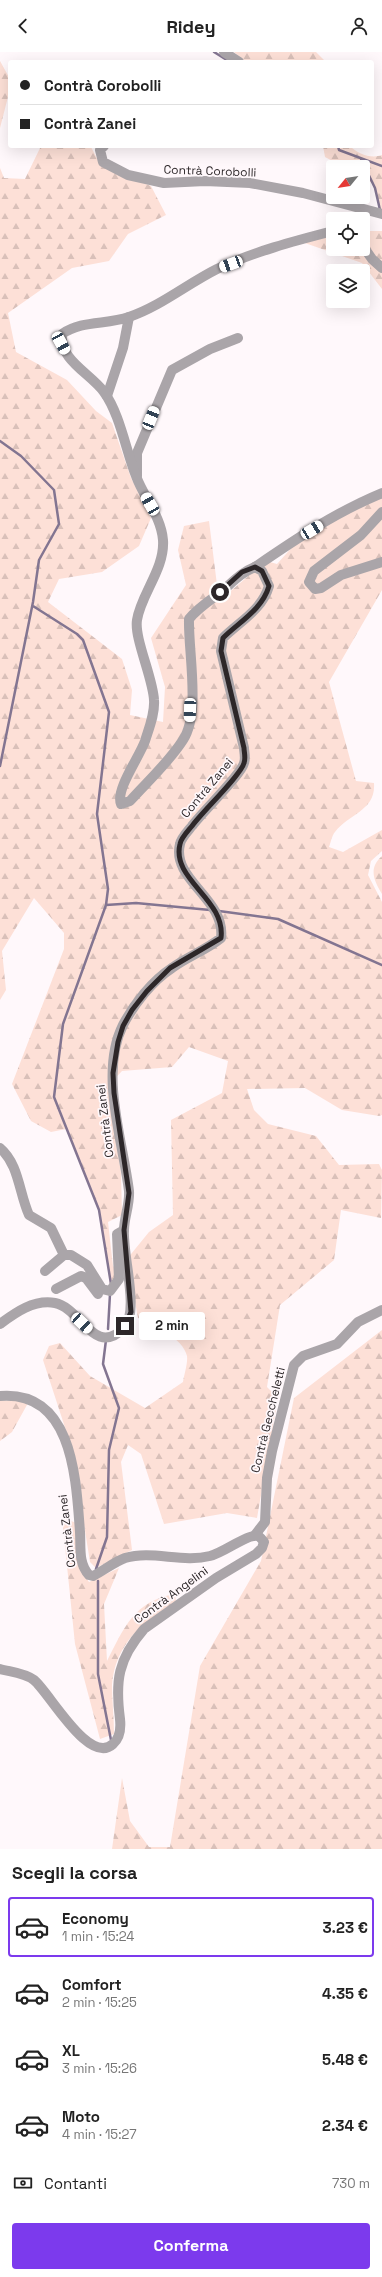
<!DOCTYPE html>
<html lang="it">
<meta charset="utf-8">
<style>
:root{--surface:#fff;--page:#f2f2f2;--text:#222;--muted:#767676;--line:#e0e0e0;--accent:#7c3aed}
body{margin:0;font-family:"Space Grotesk",sans-serif;background:var(--page);color:var(--text);height:100vh;display:flex;flex-direction:column;font-size:15px;white-space:nowrap}
*{box-sizing:border-box;margin:0}
p{font-size:13px;color:var(--muted)}
.icon{flex:none;width:22px;height:22px;fill:none;stroke:currentColor;stroke-width:2;stroke-linecap:round;stroke-linejoin:round}
.map{position:relative;height:1797px;overflow:hidden}
.drawer{display:flex;flex-direction:column;background:var(--surface);flex:1}
.drawer>*{flex:none}
.top-card{position:absolute;left:8px;top:8px;width:366px;height:88px;border-radius:4px;box-shadow:0 4px 16px #0002;display:grid;align-content:center;height:88px;padding:0 12px;background:var(--surface)}
.needle{width:26px;rotate:240deg}
.tools{position:absolute;left:326px;top:108px;display:grid;gap:8px}
.tools a{display:grid;place-items:center;width:44px;height:44px;border-radius:4px;background:var(--surface);box-shadow:0 4px 16px #0002;font-size:20px}
.end{position:absolute;width:18px;height:18px;margin:-9px;border:5px solid #2d2729;background:#fff;box-shadow:0 0 0 2px #fff}
.from{border-radius:50%}
.bubble{position:absolute;height:28px;border-radius:4px;background:var(--surface);box-shadow:0 4px 16px #0002;font-size:13px;font-weight:800;line-height:28px;text-align:center}
.car{position:absolute;width:12px;height:24px;margin:-12px -6px;border-radius:5px;box-shadow:0 0 3px 1px #0007;background:linear-gradient(#fff 24%,#345 0 40%,#fff 0 76%,#345 0 86%,#fff 0)}
.top-card b{display:flex;align-items:center;gap:14px;height:38px;font-size:15px}
.top-card b+b{border-top:1px solid var(--line)}
.top-card i{width:10px;height:10px;background:var(--text)}
ul{padding:0;list-style:none}
li{display:flex;align-items:center;gap:12px;height:60px;margin:0 8px 6px;padding:0 4px;border:2px solid transparent;border-radius:4px}
li div{flex:1}
li b{display:block;font-size:15px}
li em{font-style:normal;font-weight:800}
li.on{border-color:var(--accent)}
li>.icon{width:36px;height:36px;stroke-width:1.5}
h2{padding:0 12px;font-size:18px;line-height:48px}
.pay{display:flex;align-items:center;gap:10px;height:44px;padding:0 12px;font-size:15px}
.pay p{margin-inline-start:auto}
.action{display:flex;gap:8px;margin-top:auto;padding:8px 12px}
.action a{flex:1;height:46px;border-radius:4px;background:var(--accent);color:#fff;font-size:16px;font-weight:800;line-height:46px;text-align:center}
header{display:flex;justify-content:space-between;align-items:center;height:52px;padding:0 12px;background:var(--surface);font-size:18px;font-weight:800}
.map>svg:first-child{display:block}
</style>
<header><svg class="icon" aria-label="back" viewBox="0 0 24 24"><path d="M15 5l-7 7 7 7"/></svg>Ridey<svg class="icon" aria-label="person" viewBox="0 0 24 24"><circle cx="12" cy="8" r="4"/><path d="M4 21q1-7 8-7t8 7"/></svg></header>
<div class="map">
<svg width="382" height="1797" viewBox="0 0 382 1797">
<defs>
<pattern id="forest-firs" width="22" height="20" patternUnits="userSpaceOnUse"><rect width="22" height="20" fill="#fde0d7"/><path d="M5 1l3.5 6h-7zM16 11l3.5 6h-7z" fill="#d9c0b9"/></pattern>
</defs>
<rect width="100%" height="100%" fill="#fff8fb"/>
<!-- forest -->
<path fill="url(#forest-firs)" d="M 234,0 L 316,0 L 326,10 L 246,10 Z
M 0,9 L 10,27 L 10,37 L 0,76 Z
M 41,94 L 91,95 L 100,112 L 151,134 L 166,163 L 128,182 L 109,209 L 72,216 L 8,261 L 16,300 L 67,328 L 96,359 L 112,371 L 131,426 L 151,466 L 139,494 L 102,520 L 59,527 L 48,550 L 122,607 L 132,638 L 130,663 L 163,670 L 165,635 L 151,586 L 186,533 L 178,498 L 184,474 L 209,469 L 219,549 L 266,509 L 277,512 L 295,492 L 353,456 L 382,444 L 382,538 L 329,630 L 356,729 L 374,731 C 376,759 349,761 335,780 C 332,783 331,790 329,795 L 343,800 L 382,778 L 382,799 L 371,809 L 368,823 L 382,850 L 382,1063 L 379,1064 L 342,1058 L 305,1036 L 247,1037 L 254,1058 L 268,1072 L 316,1084 L 339,1113 L 379,1112 L 382,1118 L 381,1166 L 341,1158 L 334,1208 L 280,1253 L 267,1335 L 278,1346 L 257,1466 L 227,1461 L 164,1472 L 141,1402 L 128,1393 L 121,1410 L 132,1498 L 96,1516 L 90,1510 L 72,1397 L 43,1308 L 49,1294 L 60,1291 L 90,1324 L 145,1356 L 183,1330 C 184,1323 188,1311 187,1304 C 183,1286 153,1272 138,1266 L 127,1207 L 149,1180 L 173,1163 L 171,1068 L 222,1041 L 228,1009 L 189,995 L 172,1015 L 122,1019 L 108,1034 L 121,1121 L 122,1163 L 108,1170 L 113,1214 L 124,1224 L 110,1232 L 99,1158 L 66,1077 L 51,1080 L 31,1069 L 12,1032 L 64,897 L 64,881 L 34,846 L 2,899 L 6,938 L 0,948 L 0,116 L 4,126 L 25,127 Z
M 323,94 L 350,94 C 358,102 371,107 382,103 L 382,167 L 374,132 L 363,126 L 363,115 L 344,115 L 325,105 Z
M 363,179 L 382,179 L 382,237 L 362,211 L 302,190 L 333,181 L 333,197 L 363,197 Z
M 382,804 L 382,842 C 374,829 368,816 382,804 Z
M 382,1278 L 382,1797 L 112,1797 L 122,1726 L 130,1769 L 149,1795 L 170,1795 L 200,1614 L 261,1509 L 294,1346 Z
M 14,1348 L 28,1351 L 12,1380 L 0,1389 L 0,1349 Z
M 62,1465 L 76,1471 L 83,1520 L 89,1530 L 119,1516 L 104,1552 L 107,1609 C 124,1576 134,1549 175,1542 L 176,1550 C 143,1569 115,1592 112,1633 C 112,1649 114,1666 114,1682 L 100,1687 L 75,1592 Z"/>
<g fill="none" stroke-linecap="round" stroke-linejoin="round">
<!-- stream -->
<path stroke="#837591" stroke-width="2.5" d="M 214,0 L 230,10
M 264,10 L 265,10
M 338,94 L 339,98 L 382,114
M 361,107 L 375,136 L 380,158
M 0,389 L 21,404 L 54,438 L 59,472 L 39,508 L 33,550 L 0,714
M 33,554 L 77,582 L 83,588 L 109,660 L 97,762 L 108,837 L 106,853 L 63,972 L 54,1045 L 99,1158 L 111,1232
M 106,853 L 136,851 L 210,858
M 219,859 L 278,867 L 382,913
M 108,1277 L 110,1242
M 96,1517 L 107,1485 L 109,1398 L 119,1356 L 103,1312 L 106,1288
M 98,1529 L 98,1622 L 111,1688"/>
<!-- minor -->
<path stroke="#aaa5a9" stroke-width="10" d="M 107,344 L 123,296 L 129,265
M 137,424 L 137,401 L 172,318 L 210,297 L 238,286
M 382,460 L 361,483 L 314,519 L 309,530 L 315,537 L 321,536 L 341,523 L 382,510
M 255,515 C 296,487 336,460 382,441
M 0,1096 C 19,1112 19,1141 29,1163 L 51,1176 L 64,1203
M 45,1219 L 64,1203 L 71,1203 L 87,1213 L 102,1237 L 110,1239 L 119,1227 L 117,1182 L 124,1178
M 56,1237 L 81,1224 L 86,1226 L 98,1242
M 255,1483 L 265,1470 L 267,1426 L 272,1399 L 294,1313 L 303,1304 L 337,1292 L 358,1270 L 382,1258"/>
<!-- tertiary -->
<path stroke="#aaa5a9" stroke-width="10" d="M 224,0 L 239,10
M 104,94 L 100,98 L 103,110 L 128,123 L 164,131 L 205,129 L 250,131 L 303,141 L 382,162
M 363,194 L 372,207 L 382,216
M 0,1272 C 15,1261 34,1247 55,1251 C 81,1256 94,1306 124,1276 C 140,1259 122,1202 124,1178 C 124,1166 130,1152 129,1139 C 123,1089 99,1021 123,973 C 134,952 152,929 172,916 C 187,905 206,898 221,886 C 226,847 171,828 180,792 C 181,786 188,779 192,774 C 202,760 241,723 244,711 C 246,706 244,700 244,696 L 221,599 L 223,586 C 239,570 262,558 269,534 L 262,519 L 255,515 C 240,521 232,531 220,541 C 209,549 198,556 189,567 C 188,599 201,661 183,688 C 169,710 148,729 130,749 L 121,752 C 115,738 140,704 145,689 C 149,676 155,662 154,648 C 153,626 134,586 137,568 C 141,542 165,517 163,488 C 161,464 144,446 136,424 C 126,399 120,362 104,340 C 90,321 59,308 62,282 C 82,268 106,273 129,265 C 161,254 187,232 217,217 C 253,200 294,189 333,179
M 0,1344 C 73,1338 76,1427 80,1480 C 81,1495 78,1511 89,1523 L 93,1524 C 103,1519 114,1510 125,1506 C 152,1498 182,1511 210,1504 C 223,1501 245,1484 254,1484 C 259,1483 261,1486 264,1490 L 262,1496 L 256,1502 L 216,1526 L 144,1577 C 118,1607 115,1629 120,1667 C 121,1676 120,1686 113,1692 C 89,1714 49,1640 34,1628 C 25,1621 11,1620 0,1617"/>
</g>
<g fill="none" stroke-linecap="round" stroke-linejoin="round">
<!-- route -->
<path stroke="#2d2729" stroke-width="5" d="M 125,1274 L 131,1260 L 124,1178 L 129,1141 L 114,1041 L 113,1021 L 118,990 L 123,974 L 132,958 L 147,939 L 170,916 L 221,886 C 226,847 171,828 180,792 C 181,786 188,779 192,774 C 202,760 241,723 244,711 C 246,706 244,700 244,696 L 221,599 L 223,586 C 239,570 262,558 269,534 L 262,519 L 255,515 L 242,520 L 220,540"/>
</g>
<g text-anchor="middle" dominant-baseline="central" stroke-width="3.5" stroke-linejoin="round" paint-order="stroke">
<!-- street labels -->
<g font-size="12" fill="#2d2729" stroke="#fff8fb">
<text transform="translate(210 119) rotate(2)">Contrà Corobolli</text>
<text transform="translate(207 736) rotate(-50)">Contrà Zanei</text>
<text transform="translate(105 1069) rotate(-97)">Contrà Zanei</text>
<text transform="translate(268 1368) rotate(-76)">Contrà Geccheletti</text>
<text transform="translate(67 1479) rotate(-97)">Contrà Zanei</text>
<text transform="translate(171 1543) rotate(-36)">Contrà Angelini</text>
</g>
</g>
</svg>
<div class="tools">
<a><svg class="needle" viewBox="-14 -14 28 28"><path d="M0-13l5 13h-10z" fill="#e53935"/><path d="M0 13l5-13h-10z" fill="#767676"/></svg></a>
<a><svg class="icon" aria-label="locate" viewBox="0 0 24 24"><circle cx="12" cy="12" r="6"/><path d="M12 2v4M12 18v4M2 12h4M18 12h4"/></svg></a>
<a><svg class="icon" aria-label="layers" viewBox="0 0 24 24"><path d="M12 4l9 5-9 5-9-5zM3 14l9 5 9-5"/></svg></a>
</div>
<i class="end from" style="left:220px;top:540px"></i>
<i class="end" style="left:125px;top:1274px"></i>
<div class="bubble" style="left:139px;top:1260px;width:66px">2 min</div>
<i class="car" style="left:231px;top:212px;rotate:250deg"></i>
<i class="car" style="left:61px;top:291px;rotate:151deg"></i>
<i class="car" style="left:151px;top:366px;rotate:22deg"></i>
<i class="car" style="left:150px;top:452px;rotate:330deg"></i>
<i class="car" style="left:312px;top:478px;rotate:59deg"></i>
<i class="car" style="left:190px;top:658px;rotate:182deg"></i>
<i class="car" style="left:82px;top:1271px;rotate:133deg"></i>
<div class="top-card">
<b><i class="from"></i>Contrà Corobolli</b>
<b><i></i>Contrà Zanei</b>
</div>
</div>
<section class="drawer">
<h2>Scegli la corsa</h2>
<ul>
<li class="on"><svg class="icon" aria-label="car" viewBox="0 0 24 24"><path d="M5 17H2v-5l4-1 3-4h7l3 4 3 1v5h-3M9 17h6M6 11h13"/><circle cx="7" cy="17" r="2"/><circle cx="17" cy="17" r="2"/></svg><div><b>Economy</b><p>1 min · 15:24</p></div><em>3.23 €</em></li>
<li><svg class="icon" aria-label="car" viewBox="0 0 24 24"><path d="M5 17H2v-5l4-1 3-4h7l3 4 3 1v5h-3M9 17h6M6 11h13"/><circle cx="7" cy="17" r="2"/><circle cx="17" cy="17" r="2"/></svg><div><b>Comfort</b><p>2 min · 15:25</p></div><em>4.35 €</em></li>
<li><svg class="icon" aria-label="car" viewBox="0 0 24 24"><path d="M5 17H2v-5l4-1 3-4h7l3 4 3 1v5h-3M9 17h6M6 11h13"/><circle cx="7" cy="17" r="2"/><circle cx="17" cy="17" r="2"/></svg><div><b>XL</b><p>3 min · 15:26</p></div><em>5.48 €</em></li>
<li><svg class="icon" aria-label="car" viewBox="0 0 24 24"><path d="M5 17H2v-5l4-1 3-4h7l3 4 3 1v5h-3M9 17h6M6 11h13"/><circle cx="7" cy="17" r="2"/><circle cx="17" cy="17" r="2"/></svg><div><b>Moto</b><p>4 min · 15:27</p></div><em>2.34 €</em></li>
</ul>
<div class="pay"><svg class="icon" aria-label="cash" viewBox="0 0 24 24"><path d="M3 7h18v10H3z"/><circle cx="12" cy="12" r="2"/></svg>Contanti<p>730 m</p></div>
<div class="action"><a>Conferma</a></div>
</section>
